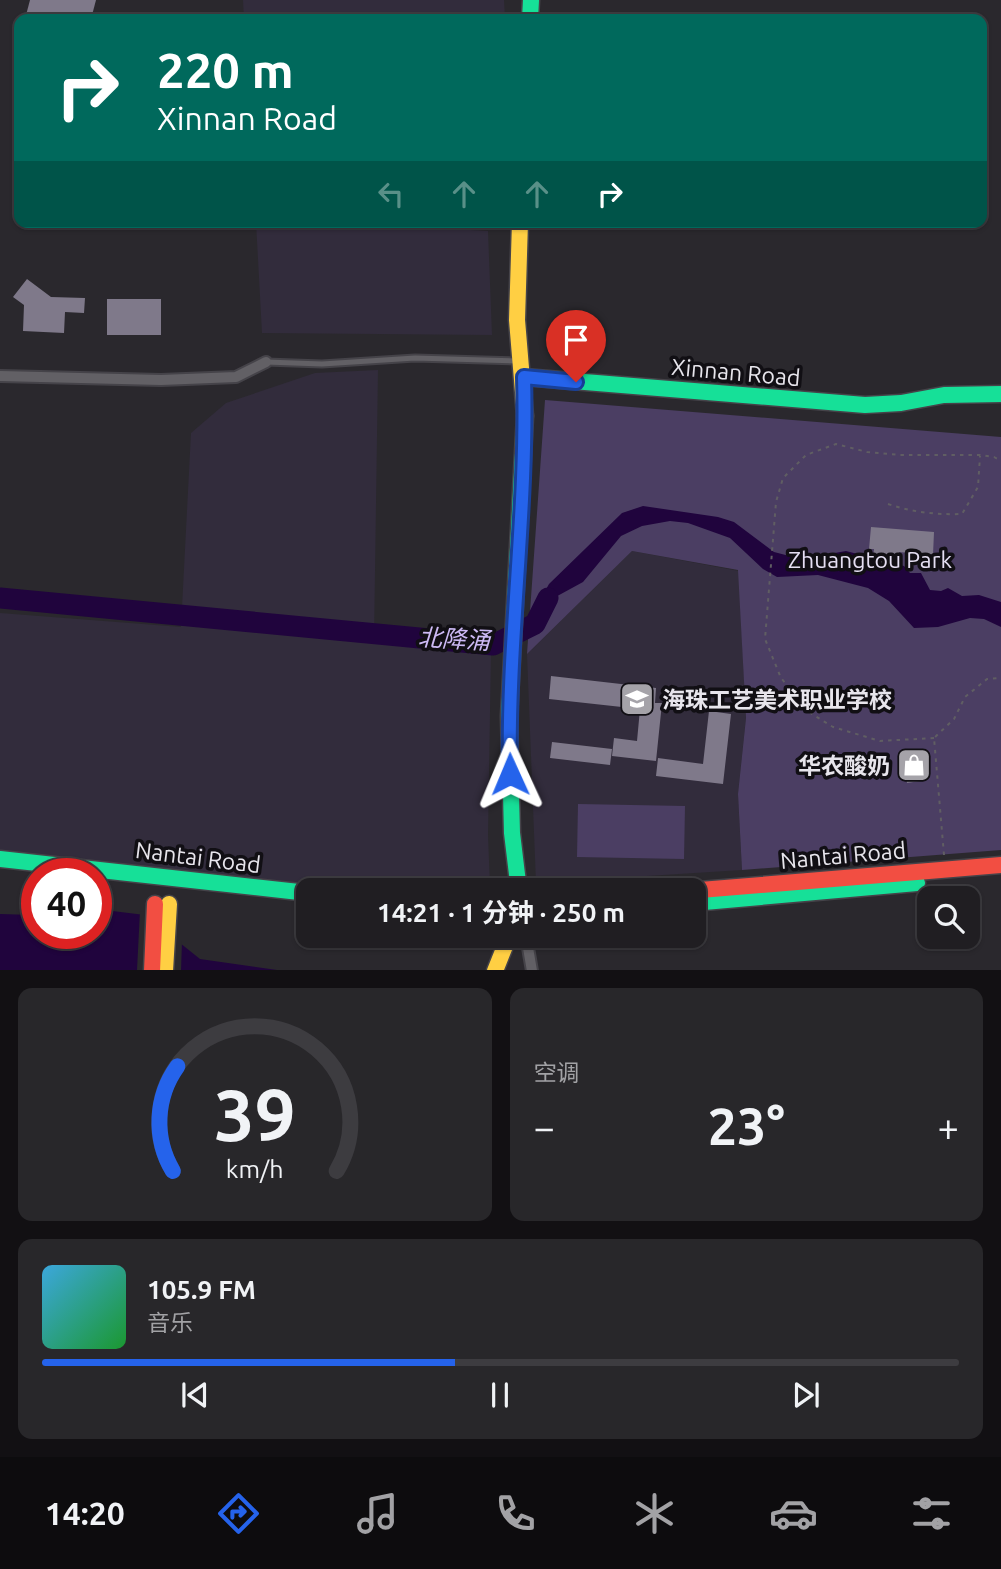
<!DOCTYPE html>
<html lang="zh">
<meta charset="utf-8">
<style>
body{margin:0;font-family:Ubuntu,"Noto Sans SC",sans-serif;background:#28272a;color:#f1f3f6;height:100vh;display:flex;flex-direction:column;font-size:26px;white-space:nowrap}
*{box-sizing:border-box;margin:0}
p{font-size:23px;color:#a2a2a5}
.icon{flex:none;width:38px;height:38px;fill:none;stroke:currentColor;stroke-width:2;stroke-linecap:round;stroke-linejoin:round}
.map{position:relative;height:970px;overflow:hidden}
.details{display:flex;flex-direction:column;gap:18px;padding:18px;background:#121013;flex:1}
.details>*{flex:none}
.top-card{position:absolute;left:14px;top:14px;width:973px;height:214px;border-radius:14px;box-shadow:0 2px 5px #0004,0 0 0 2px #3d3c40;background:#00695c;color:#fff;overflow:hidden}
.tools{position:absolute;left:917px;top:886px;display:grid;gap:14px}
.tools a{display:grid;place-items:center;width:63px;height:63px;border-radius:14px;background:#201e22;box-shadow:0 2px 5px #0004,0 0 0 2px #3d3c40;font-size:35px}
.speed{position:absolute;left:21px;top:858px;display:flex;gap:14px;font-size:35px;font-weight:700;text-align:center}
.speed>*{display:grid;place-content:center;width:91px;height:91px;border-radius:50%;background:#201e22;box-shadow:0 2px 5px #0004,0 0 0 2px #3d3c40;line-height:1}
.speed .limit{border:10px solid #d22;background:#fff;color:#111}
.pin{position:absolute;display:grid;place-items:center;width:60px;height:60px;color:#fff;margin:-72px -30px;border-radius:50% 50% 50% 0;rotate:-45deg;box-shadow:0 0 7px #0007}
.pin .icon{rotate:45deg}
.me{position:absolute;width:77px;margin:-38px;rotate:359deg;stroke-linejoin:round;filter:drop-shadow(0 0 5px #0008)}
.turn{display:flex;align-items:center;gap:24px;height:147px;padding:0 28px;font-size:32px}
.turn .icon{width:91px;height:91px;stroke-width:2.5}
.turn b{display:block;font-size:49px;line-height:60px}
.lanes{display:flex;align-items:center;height:66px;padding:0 28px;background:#0003;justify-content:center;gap:35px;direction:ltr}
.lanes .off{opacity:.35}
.big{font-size:52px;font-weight:700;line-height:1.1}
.details .tile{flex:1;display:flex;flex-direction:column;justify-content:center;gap:10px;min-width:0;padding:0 24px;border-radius:14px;background:#28272a}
.details .dial{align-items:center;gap:0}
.dial svg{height:182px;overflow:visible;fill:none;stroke:#3d3c40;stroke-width:7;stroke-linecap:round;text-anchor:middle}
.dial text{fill:#f1f3f6;stroke:none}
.song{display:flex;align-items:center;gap:21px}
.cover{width:84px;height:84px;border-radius:10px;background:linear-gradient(135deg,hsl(200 70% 55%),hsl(130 70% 35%))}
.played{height:7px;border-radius:4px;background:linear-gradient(90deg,#2563eb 45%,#3d3c40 45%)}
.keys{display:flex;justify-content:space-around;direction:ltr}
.heat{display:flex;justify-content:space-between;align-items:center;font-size:38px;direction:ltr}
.details .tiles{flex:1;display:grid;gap:18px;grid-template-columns:1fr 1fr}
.tile:last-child{grid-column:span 2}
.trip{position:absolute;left:296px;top:878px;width:410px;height:70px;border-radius:14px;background:#201e22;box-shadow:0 2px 5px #0004,0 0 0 2px #3d3c40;font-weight:700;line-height:70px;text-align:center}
.menu{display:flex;height:112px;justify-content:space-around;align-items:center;background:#0d0c0e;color:#a2a2a5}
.menu .icon{width:49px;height:49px}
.menu .on{color:#2563eb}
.menu b{font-size:32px;color:#f1f3f6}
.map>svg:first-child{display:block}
</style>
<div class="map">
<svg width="1001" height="971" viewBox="0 0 1001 971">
<rect width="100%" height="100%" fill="#2a282d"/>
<g fill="#322c3c">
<polygon points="243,0 504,0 505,19 244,19"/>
<polygon points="256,222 339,222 488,231 492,335 262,333"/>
<polygon points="378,370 374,639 491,651 488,835 490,886 487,891 352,891 165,869 0,853 0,613 181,627 191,433 226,403 315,373"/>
<polygon points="632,551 739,571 746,718 738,794 742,870 536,883 527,654"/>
</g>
<g fill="#4b3e63">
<polygon points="545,400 1001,437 1001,850 742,870 738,794 746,718 738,570 632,551 527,654"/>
<polygon points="578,804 685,806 684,859 577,857"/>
</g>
<g fill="#20043d">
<polygon points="643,506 718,517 734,522 774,552 801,559 846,551 904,566 910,573 921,573 930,590 941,591 948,588 962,596 979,595 1001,602 1001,627 984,619 970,618 938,627 914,628 889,601 868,588 818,575 777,577 763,569 730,538 688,523 670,521 642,526 621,536 583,582 550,600 535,624 539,602 549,584 622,513"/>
<polygon points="96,909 145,915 200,959 277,970 0,970 0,914 33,915 37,913 37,933 96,933"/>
</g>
<polygon fill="#2a282d" points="140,911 147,912 182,941 181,971 137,970"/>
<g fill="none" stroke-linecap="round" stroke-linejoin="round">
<polyline stroke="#20043d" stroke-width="21" points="0,598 493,645 535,624 548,598"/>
</g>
<g fill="#7f798a">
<polygon points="30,0 96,0 91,19 25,19"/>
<polygon points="27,279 51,297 85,298 84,313 65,312 64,333 23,331 24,305 13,297"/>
<rect x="107" y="299" width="54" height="36"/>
<polygon points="871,527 934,532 933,555 899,552 899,564 873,562 874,549 869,549"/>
<polygon points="551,676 656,688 655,703 662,703 656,761 612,756 614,738 637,741 640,709 549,699"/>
<polygon points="709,711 731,714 723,784 656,776 658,758 703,764"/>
<polygon points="552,742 612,749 610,765 550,758"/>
<polygon points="918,759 920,781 907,783 905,760"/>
</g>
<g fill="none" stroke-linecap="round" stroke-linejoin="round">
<g stroke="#454349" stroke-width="9">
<polyline id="lane" points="266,362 322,364 415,358 517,361"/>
</g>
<g stroke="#454349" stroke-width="14">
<g id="street">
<polyline points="0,376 161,380 236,377 266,362"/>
<polyline points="526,936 532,971"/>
</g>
</g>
<g stroke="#454349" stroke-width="19">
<g id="fast">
<polyline points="530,19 531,0"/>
<polyline points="524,377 865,405 901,403 944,395 1001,394"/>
<polyline points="0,859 308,893"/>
<polyline points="519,891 512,833 509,716 525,416"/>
<polyline points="693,903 917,883"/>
</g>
</g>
<g stroke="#454349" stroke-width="19">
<g id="slow">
<polyline points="520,222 517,320 525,416"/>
<polyline points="165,971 169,904"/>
<polyline points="495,971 509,936"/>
</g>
</g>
<g stroke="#454349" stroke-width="19">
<g id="jam">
<polyline points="688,891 1001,865"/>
<polyline points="152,971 155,904"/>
</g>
</g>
<g stroke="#605e63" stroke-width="2" stroke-dasharray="3.5 5" stroke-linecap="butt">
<path d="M 888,504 C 912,512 936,515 962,514 L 978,487 L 980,456"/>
<polyline points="934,738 880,741 833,727 812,714 781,678 765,639 776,502 783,478 806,455 836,444 867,452 900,455 980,455 994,457 1001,461"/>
<polyline points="944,855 934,738 954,719 965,697 987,679 1001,678"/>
</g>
<use href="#lane" stroke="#626065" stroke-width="5"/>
<use href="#street" stroke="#626065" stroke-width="10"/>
<use href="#fast" stroke="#16e098" stroke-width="16"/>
<use href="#slow" stroke="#ffcf43" stroke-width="16"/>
<use href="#jam" stroke="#f24e42" stroke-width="16"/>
</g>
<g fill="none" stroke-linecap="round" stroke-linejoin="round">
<g stroke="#184099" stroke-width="18">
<path id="route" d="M 510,774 C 507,642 528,510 524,377 L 576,382"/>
</g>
<use href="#route" stroke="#2563eb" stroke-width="12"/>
</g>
<defs>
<g id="school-square" transform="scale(1.75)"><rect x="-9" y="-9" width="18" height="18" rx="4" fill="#a5a3a9" stroke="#110f14"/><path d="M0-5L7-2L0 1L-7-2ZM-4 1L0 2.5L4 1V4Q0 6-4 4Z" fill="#fff"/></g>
<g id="shop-square" transform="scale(1.75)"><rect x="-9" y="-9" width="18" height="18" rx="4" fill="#a5a3a9" stroke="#110f14"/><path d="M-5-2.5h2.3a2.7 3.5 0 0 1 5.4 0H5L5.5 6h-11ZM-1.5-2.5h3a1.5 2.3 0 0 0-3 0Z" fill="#fff"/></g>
</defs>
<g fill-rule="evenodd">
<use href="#school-square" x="637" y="699"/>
<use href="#shop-square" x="914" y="765"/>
</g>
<g text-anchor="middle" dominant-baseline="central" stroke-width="7" stroke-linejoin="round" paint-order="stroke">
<g font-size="23" fill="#e7e5ec" stroke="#110f14">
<text transform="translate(736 372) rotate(5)">Xinnan Road</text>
<text transform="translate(843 855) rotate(-5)">Nantai Road</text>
<text transform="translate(198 857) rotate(7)">Nantai Road</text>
</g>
<g font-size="23" fill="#e5dff3" stroke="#110f14">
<text x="870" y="559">Zhuangtou Park</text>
</g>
<g font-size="23" font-weight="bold" fill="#e7e5ec" stroke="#110f14" text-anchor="start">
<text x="662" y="699">海珠工艺美术职业学校</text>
<text x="890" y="765" text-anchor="end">华农酸奶</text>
</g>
<g font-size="24" font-style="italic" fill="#cdbaf5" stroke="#110f14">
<text transform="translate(454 639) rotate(3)">北降涌</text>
</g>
</g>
</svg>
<div class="tools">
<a><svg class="icon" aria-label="search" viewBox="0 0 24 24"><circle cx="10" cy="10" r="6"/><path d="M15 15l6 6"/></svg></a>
</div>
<div class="speed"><div class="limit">40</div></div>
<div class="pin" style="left:576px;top:382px;background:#d93025"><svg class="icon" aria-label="arrive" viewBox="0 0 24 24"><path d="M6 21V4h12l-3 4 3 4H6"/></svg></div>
<svg class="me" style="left:510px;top:774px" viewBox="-20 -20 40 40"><path d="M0-17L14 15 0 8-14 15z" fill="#2563eb" stroke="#fff" stroke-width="4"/></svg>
<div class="trip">14:21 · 1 分钟 · 250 m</div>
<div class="top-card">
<div class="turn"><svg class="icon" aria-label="right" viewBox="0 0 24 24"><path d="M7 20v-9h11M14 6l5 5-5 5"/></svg><div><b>220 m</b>Xinnan Road</div></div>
<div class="lanes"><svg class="icon off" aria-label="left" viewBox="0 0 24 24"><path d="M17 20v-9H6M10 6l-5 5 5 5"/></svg><svg class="icon off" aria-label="ahead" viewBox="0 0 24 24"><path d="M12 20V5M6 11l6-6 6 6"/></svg><svg class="icon off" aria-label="ahead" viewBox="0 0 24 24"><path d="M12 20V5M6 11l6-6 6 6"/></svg><svg class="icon" aria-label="right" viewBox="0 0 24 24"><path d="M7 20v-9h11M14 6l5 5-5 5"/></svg></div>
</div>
</div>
<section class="details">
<div class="tiles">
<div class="tile dial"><svg viewBox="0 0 100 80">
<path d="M14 69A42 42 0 1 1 86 69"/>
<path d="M14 69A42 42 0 0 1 16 23" stroke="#2563eb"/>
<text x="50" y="56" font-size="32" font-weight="700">39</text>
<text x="50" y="72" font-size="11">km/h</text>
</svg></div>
<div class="tile"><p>空调</p>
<div class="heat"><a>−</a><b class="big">23°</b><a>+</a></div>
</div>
<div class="tile">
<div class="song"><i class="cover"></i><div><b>105.9 FM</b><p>音乐</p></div></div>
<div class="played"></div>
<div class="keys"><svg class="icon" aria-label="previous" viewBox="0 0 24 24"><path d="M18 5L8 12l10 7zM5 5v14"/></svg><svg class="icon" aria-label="pause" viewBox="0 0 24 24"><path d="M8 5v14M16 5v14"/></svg><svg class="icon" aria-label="next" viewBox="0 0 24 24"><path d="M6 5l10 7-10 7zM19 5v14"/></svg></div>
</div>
</div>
</section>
<nav class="menu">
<b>14:20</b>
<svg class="icon on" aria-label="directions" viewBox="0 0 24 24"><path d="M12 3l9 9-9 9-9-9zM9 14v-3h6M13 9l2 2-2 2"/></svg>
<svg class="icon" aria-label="music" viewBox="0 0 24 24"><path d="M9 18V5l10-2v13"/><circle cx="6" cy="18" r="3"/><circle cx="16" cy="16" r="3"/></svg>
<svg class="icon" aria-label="phone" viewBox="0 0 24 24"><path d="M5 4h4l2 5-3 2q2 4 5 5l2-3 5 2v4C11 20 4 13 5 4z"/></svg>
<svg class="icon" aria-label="climate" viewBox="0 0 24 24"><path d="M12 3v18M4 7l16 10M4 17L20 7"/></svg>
<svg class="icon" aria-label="car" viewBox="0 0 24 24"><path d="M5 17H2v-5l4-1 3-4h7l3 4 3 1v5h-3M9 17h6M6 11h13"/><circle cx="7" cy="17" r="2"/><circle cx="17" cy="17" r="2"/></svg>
<svg class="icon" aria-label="filters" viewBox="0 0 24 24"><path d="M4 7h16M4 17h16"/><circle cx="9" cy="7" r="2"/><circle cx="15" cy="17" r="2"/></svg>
</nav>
